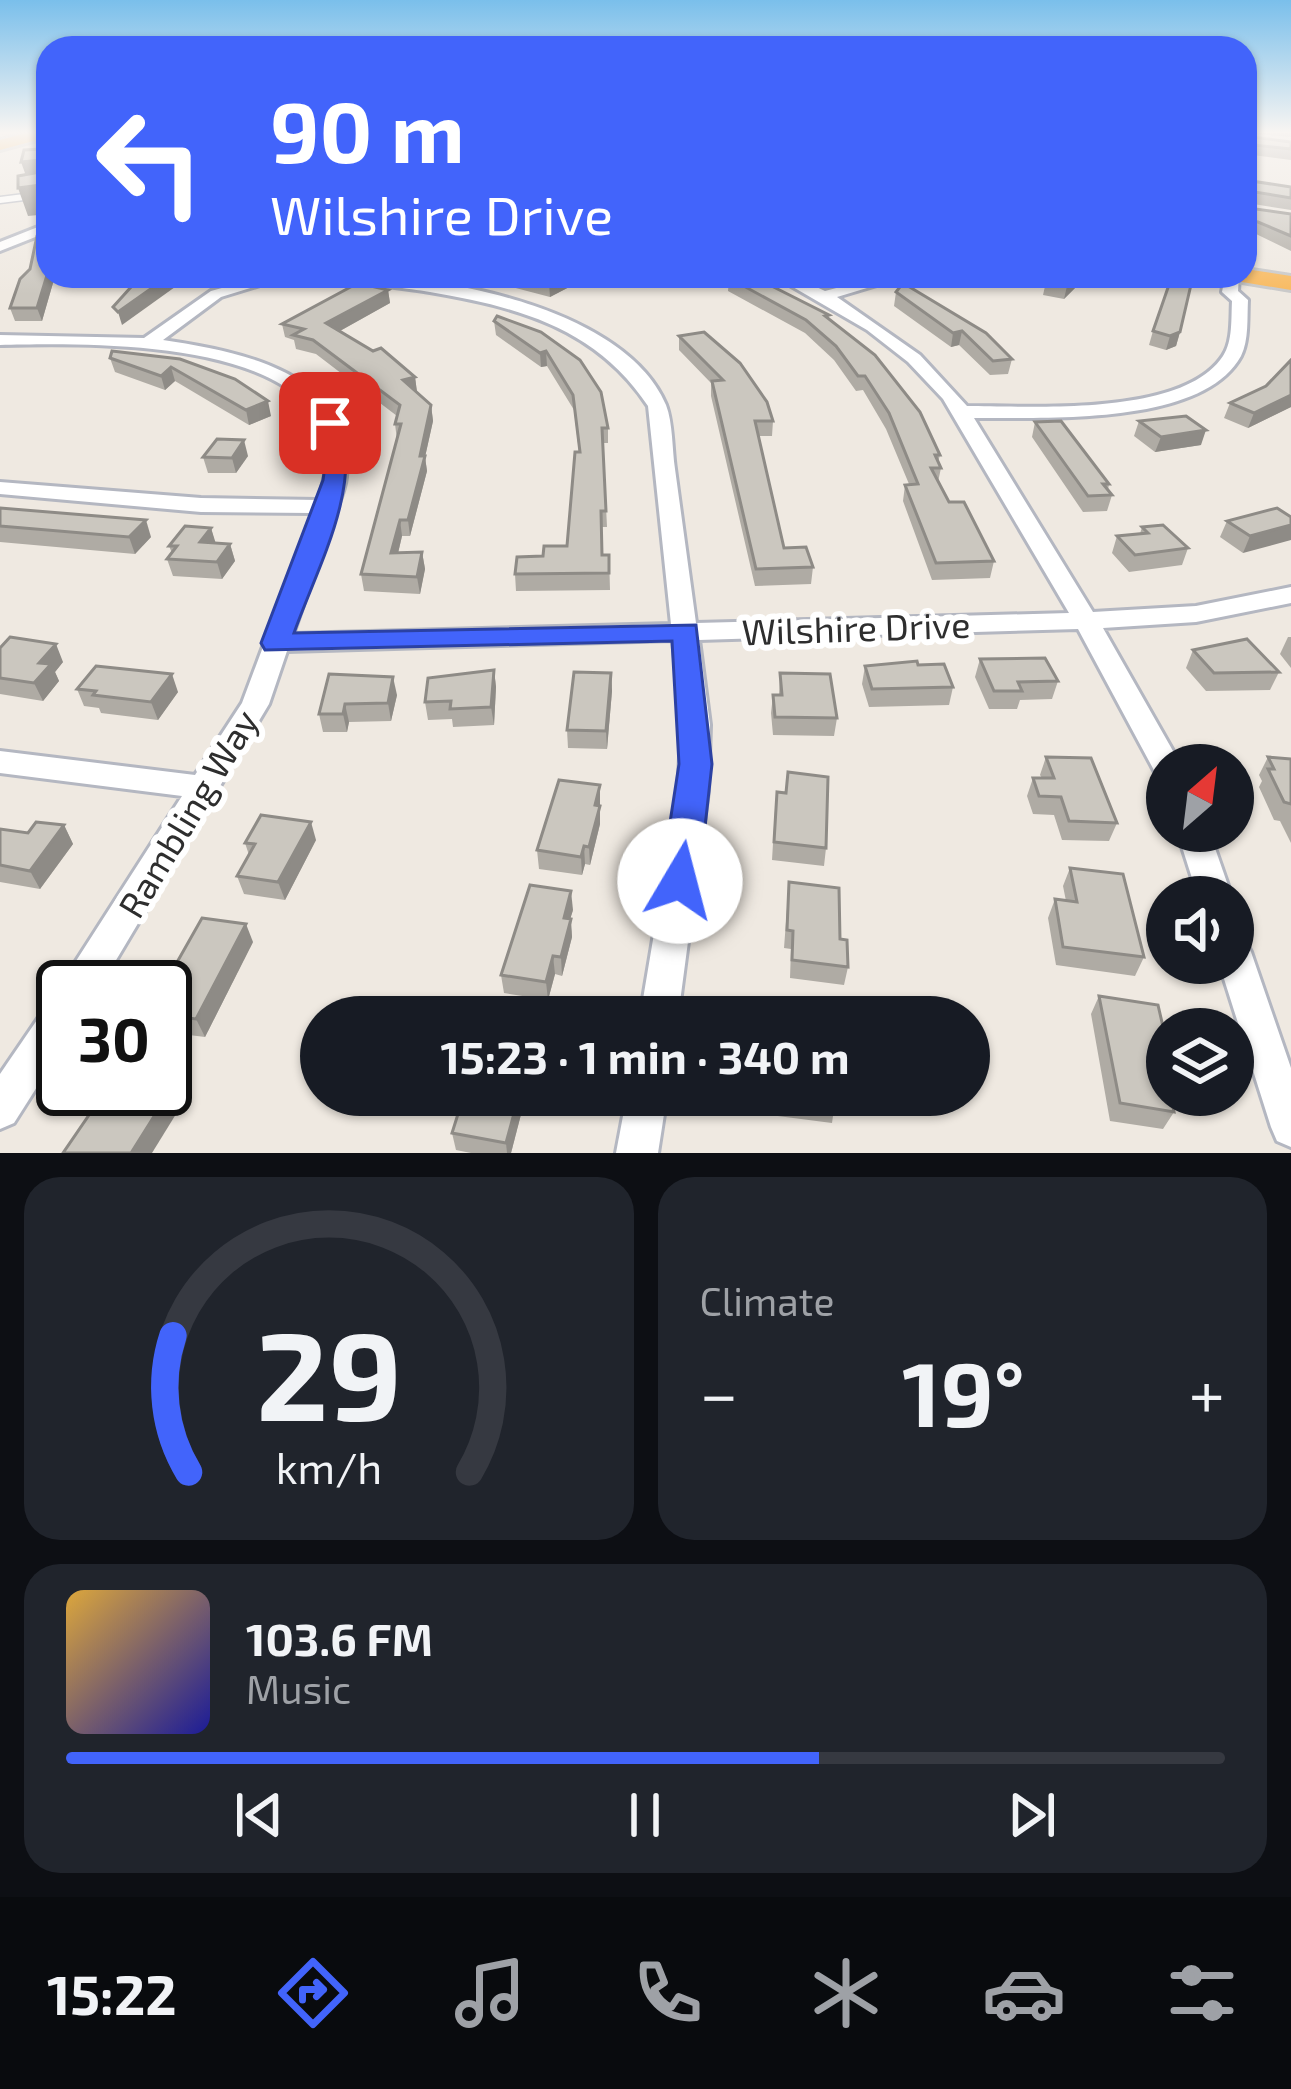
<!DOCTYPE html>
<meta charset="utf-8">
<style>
body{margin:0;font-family:"Exo 2",sans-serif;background:#20242c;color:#f1f3f6;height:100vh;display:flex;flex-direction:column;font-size:45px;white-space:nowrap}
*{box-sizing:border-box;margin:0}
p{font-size:39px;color:#9ea1a6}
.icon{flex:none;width:66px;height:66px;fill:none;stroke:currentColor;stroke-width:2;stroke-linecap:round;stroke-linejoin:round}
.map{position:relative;height:1153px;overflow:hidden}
.panel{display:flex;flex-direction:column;gap:24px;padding:24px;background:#0d0f14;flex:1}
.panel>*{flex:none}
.guide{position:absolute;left:36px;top:36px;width:1221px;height:252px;border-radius:36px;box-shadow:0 3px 9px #0004;background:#4264fb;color:#fff;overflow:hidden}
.needle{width:78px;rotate:28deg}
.fabs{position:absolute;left:1146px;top:744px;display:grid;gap:24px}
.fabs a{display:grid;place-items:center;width:108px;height:108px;border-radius:50%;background:#171b24;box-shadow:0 3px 9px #0004;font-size:60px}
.speed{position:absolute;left:36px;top:960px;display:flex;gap:24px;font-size:60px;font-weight:700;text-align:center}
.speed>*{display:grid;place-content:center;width:156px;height:156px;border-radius:50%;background:#171b24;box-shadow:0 3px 9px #0004;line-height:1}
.speed .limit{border:6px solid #111;border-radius:18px;background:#fff;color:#111}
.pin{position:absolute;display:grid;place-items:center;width:102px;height:102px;color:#fff;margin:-51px;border-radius:24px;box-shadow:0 6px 18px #0006}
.me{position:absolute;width:132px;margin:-66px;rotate:8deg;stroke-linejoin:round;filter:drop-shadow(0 0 9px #0008)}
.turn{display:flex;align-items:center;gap:42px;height:252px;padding:0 36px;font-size:54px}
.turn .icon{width:156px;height:156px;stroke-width:2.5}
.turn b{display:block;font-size:84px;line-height:102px}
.big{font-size:90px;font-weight:700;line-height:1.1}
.panel .tile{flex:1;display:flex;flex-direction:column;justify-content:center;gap:18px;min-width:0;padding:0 42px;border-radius:36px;background:#20242c}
.panel .dial{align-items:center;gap:0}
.dial svg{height:312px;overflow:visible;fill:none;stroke:#363941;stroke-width:7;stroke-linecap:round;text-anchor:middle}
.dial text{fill:#f1f3f6;stroke:none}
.song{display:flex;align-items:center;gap:36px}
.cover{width:144px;height:144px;border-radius:18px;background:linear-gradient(135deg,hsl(40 70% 55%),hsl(240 70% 35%))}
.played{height:12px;border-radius:6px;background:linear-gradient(90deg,#4264fb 65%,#363941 65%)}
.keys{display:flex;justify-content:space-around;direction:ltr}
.heat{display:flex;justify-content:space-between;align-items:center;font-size:66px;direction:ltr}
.panel .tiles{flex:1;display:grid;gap:24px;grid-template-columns:1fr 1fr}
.tile:last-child{grid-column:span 2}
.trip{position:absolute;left:300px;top:996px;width:690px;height:120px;border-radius:60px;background:#171b24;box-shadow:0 3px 9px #0004;font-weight:700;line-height:120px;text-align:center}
.menu{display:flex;height:192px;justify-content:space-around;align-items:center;background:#090b0e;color:#9ea1a6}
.menu .icon{width:84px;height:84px}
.menu .current{color:#4264fb}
.menu b{font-size:54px;color:#f1f3f6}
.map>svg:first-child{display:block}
</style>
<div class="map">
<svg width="1291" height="1153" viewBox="0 0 1291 1153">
<rect width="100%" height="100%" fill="#efe9e1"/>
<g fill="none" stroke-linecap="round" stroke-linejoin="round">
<g stroke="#b4b7c1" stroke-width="9">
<polyline id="service" points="0,200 48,194"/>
</g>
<g stroke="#b4b7c1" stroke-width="6">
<g id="minor">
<polygon points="48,223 48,232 0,251 0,242"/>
<path d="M 265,276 L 289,276 L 221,297 L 163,340 C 243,352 355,373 346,477 C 345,491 337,507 332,521 C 319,559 306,596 293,634 L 671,624 L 648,406 C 596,328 518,307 430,292 C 407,288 377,287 358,276 C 448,276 626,310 666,405 C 673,423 672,449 675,469 C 682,520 689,572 696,623 L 1069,613 L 943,399 L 908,362 L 867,330 L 774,276 L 793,276 L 825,291 L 882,276 L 907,276 L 837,297 L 920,355 L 967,406 C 1032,406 1183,417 1223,356 C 1233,341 1231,318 1232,301 L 1222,292 L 1225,276 L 1239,276 L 1238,291 L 1248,300 C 1247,318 1249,340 1241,356 C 1202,427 1043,417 974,418 L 1093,612 L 1196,606 L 1291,587 L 1291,603 L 1196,622 L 1103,628 L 1181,765 L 1167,765 L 1167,777 L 1156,774 L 1078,629 L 699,640 L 710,725 L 708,791 L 678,1017 L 640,1017 L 678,791 L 682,725 L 673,640 L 287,651 L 269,704 L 100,987 L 63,990 L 67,975 L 182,796 L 0,773 L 0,751 L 195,775 L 242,703 L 313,513 L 201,512 L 0,494 L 0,482 L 201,498 L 318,500 C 380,335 94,343 0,345 L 0,335 L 144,338 L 211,291 Z"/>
<polygon points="962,276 983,276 983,277 976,281"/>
<polygon points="1177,831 1209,831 1232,897 1198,897"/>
<polygon points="1233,936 1245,941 1251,952 1291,1068 1291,1147 1277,1141 1271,1127 1219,963 1233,963"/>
<polygon points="63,996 63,1046 14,1123 0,1129 0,1074 50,1001"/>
<polygon points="627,1095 667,1095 658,1153 616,1153"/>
</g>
</g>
<g stroke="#c9c9c9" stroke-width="6">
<g id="trunk">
<polygon points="26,133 48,133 48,137 0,150 0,140"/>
<polygon points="1245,269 1291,276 1291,290 1236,281 1233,276 1245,276"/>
</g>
</g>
<use href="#service" stroke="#fff" stroke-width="6"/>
<use href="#minor" fill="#fff" fill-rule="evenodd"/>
<use href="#trunk" fill="#f8ba60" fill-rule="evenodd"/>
</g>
<g fill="#afaba4">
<polygon points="1246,133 1291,133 1291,137"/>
<polygon points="1245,136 1291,142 1291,160 1245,154"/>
<polygon points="1245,180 1291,187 1291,210 1247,203 1248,208 1291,214 1291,251 1254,233 1245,232"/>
<polygon points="30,269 48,276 55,276 42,321 15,321 10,308"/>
<polygon points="496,276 572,276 573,285 550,297 497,283"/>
<polygon points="1052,276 1080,276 1078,285 1064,299 1043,295 1046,282"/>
<polygon points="729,278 828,319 940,455 938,462 941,468 938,482 949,502 994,561 990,578 932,580 903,501 905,485 909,484 886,429 863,390 856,391 834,360 805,333 728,291"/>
<polygon points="388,290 390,303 340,331 415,377 417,392 431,405 433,421 425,457 427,471 410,536 402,536 398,553 422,552 425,569 420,594 364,591 361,574 397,440 395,424 397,416 316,354 296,349 294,340 285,337 282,324"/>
<polygon points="896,292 1012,359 1008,374 990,375 959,345 951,347 894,306"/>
<polygon points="494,321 541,332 608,428 608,443 603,443 607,527 602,527 602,555 609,555 610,590 516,591 515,574 543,556 567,546 579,452 574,410 547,366 541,367 496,335"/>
<polygon points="1153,331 1180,332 1176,346 1166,350 1149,345"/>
<polygon points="679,336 773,421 772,436 759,436 784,548 813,567 811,584 755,586 711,396 711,383 679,350"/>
<polygon points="110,358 180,359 271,416 249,425 175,381 165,390 115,372"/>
<polygon points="1290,362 1291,407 1248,428 1224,418 1230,403 1266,386"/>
<polygon points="1139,421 1201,445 1155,452 1134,436"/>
<polygon points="1035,422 1109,484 1108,490 1112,495 1107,511 1083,512 1032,437"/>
<polygon points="248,456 236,473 208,473 203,457"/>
<polygon points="0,508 151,537 135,554 0,542"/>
<polygon points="1291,517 1243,553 1220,537 1227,521"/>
<polygon points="1142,527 1188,548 1182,565 1129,572 1112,553 1117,536 1140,534"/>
<polygon points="211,528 215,543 230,544 235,561 222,579 173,576 167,559 172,553 169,546"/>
<polygon points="1288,637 1291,637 1291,668 1280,654"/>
<polygon points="0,648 63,662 55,672 59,681 43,701 0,694"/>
<polygon points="1193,650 1279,672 1270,690 1206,691 1186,668"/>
<polygon points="980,659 1058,681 1052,699 1020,700 1017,709 989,709 975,677"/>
<polygon points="918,665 953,687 949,705 869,707 862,684 865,666"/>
<polygon points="494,670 496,687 494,725 453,727 452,719 428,720 425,702"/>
<polygon points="611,673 612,691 607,749 568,748 567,730"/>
<polygon points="780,673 837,718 834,736 773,735 771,713 773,695 779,695"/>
<polygon points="329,674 397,695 391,721 349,722 347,732 323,732 319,714"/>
<polygon points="77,689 178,692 158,720 101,713 99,708 84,706"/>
<polygon points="1046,757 1117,823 1109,841 1062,840 1054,815 1033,814 1027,796 1033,778 1042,778 1040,775"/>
<polygon points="1268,757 1291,759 1291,843 1280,821 1274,820 1259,787 1262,781 1259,775"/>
<polygon points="788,772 826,848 824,866 772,860 775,810 785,793"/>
<polygon points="600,785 600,824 590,865 585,864 582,875 539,869 537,850"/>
<polygon points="64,825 73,844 40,889 0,882 0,829 28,833"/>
<polygon points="316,840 285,900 244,894 237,876 249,855 245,843"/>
<polygon points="1070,868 1144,957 1135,976 1056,965 1048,918 1055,899 1066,901 1063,886"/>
<polygon points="789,882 840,939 848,967 844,985 790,978 791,949 784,948"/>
<polygon points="573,910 570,919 572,937 562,976 555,974 548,1000 504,993 501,975"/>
<polygon points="253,942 205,1037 165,1032 165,987"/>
<polygon points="1099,996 1167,1044 1167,1095 1174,1112 1163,1129 1110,1121 1091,1014"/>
<polygon points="464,1095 526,1095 511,1153 471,1153 456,1150 452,1133"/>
<polygon points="760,1095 836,1095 832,1123 770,1115 770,1110 759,1108"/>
</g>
<g fill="#8e8b86">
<polygon points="41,160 48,182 48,214 28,216 18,188 30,187 21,162"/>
<polygon points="48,272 48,276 55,276 42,321 37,308"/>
<polygon points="169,276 180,276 182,282 122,325 118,312"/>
<polygon points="565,276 572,276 573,285 550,297 549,284"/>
<polygon points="1077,276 1080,276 1078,285 1064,299 1067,286"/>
<polygon points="388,290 390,303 329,337 326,323"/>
<polygon points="962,331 959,345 951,347 953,333"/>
<polygon points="1180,332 1176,346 1166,350 1170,336"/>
<polygon points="546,351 547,366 541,367 540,353"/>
<polygon points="171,367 175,381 165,390 161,376"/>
<polygon points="415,377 417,392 403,380"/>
<polygon points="1291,395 1291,407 1248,428 1254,413"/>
<polygon points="268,401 271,416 249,425 246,410"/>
<polygon points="431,405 433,421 425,457 427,471 410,536 408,520"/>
<polygon points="1206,430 1201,445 1155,452 1161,437"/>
<polygon points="244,440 248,456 236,473 232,458"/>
<polygon points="146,520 151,537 135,554 129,537"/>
<polygon points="400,520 402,536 394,570 391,553"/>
<polygon points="1291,525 1291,540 1243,553 1250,536"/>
<polygon points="211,528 216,544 200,542"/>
<polygon points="230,544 235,561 222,579 217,562"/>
<polygon points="422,552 425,569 420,594 417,577"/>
<polygon points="56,644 63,662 55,672 59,681 43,701 34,683 39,663"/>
<polygon points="494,670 496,687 494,725 491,707"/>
<polygon points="611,673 612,691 607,749 606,731"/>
<polygon points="172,674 178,692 158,720 151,702"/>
<polygon points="393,677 397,695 391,721 388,703"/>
<polygon points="345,704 349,722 347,732 343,714"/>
<polygon points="600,785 600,824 590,865 589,847 595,805"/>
<polygon points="311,822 316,840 285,900 278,882"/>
<polygon points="64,825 73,844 40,889 30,871"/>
<polygon points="584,846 585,864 582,875 581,857"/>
<polygon points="571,891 573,910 565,936 564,918"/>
<polygon points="571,919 572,937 562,976 561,957"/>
<polygon points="246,924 253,942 205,1037 196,1019"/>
<polygon points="553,956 555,974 548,1000 546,982"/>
<polygon points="180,1075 189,1093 152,1153 131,1153"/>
<polygon points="519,1095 526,1095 511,1153 507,1153 506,1143"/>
</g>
<g fill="#cbc7bf" stroke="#8e8b86" stroke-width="3">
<polygon points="1245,136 1291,142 1291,149 1245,144"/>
<polygon points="44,140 48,140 48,184 18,188 18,176 45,171 41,160 21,162 24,150 42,149"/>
<polygon points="1245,180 1291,187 1291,198 1249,191 1245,195"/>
<polygon points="1245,198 1248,208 1291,214 1291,236 1258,222 1245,220"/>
<polygon points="48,233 48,272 37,308 10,308 20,279 30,269 37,236"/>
<polygon points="141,276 169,276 118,312 113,307"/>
<polygon points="519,276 565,276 549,284"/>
<polygon points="730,276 752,276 829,315 825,316 875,355 920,412 940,455 935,455 941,468 931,468 949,502 964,502 994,561 936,563 905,485 918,484 889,413 865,376 858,376 836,346 806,320 729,278"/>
<polygon points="1052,276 1077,276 1067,286 1046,282"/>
<polygon points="1172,276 1193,276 1180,332 1170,336 1153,331"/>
<polygon points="358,283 388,290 326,323 373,351 381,348 415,377 403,380 431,405 420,456 425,456 408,520 400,520 391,553 422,552 417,577 361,574 401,424 395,424 400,405 313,340 293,335 304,329 282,324"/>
<polygon points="903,283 986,333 1012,359 993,361 962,331 953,333 896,292"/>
<polygon points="497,316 541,332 580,360 601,392 608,428 602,428 606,511 601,511 602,555 609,555 609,573 515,574 517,557 543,556 544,546 567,546 575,452 580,452 573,395 546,351 540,353 494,321"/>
<polygon points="704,332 740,363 767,402 773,421 755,421 784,548 806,547 813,567 756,569 712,381 723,380 679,336"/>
<polygon points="112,351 180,359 235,379 268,401 246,410 171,367 161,376 110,358"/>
<polygon points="1291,360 1291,395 1254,413 1230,403 1266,386"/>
<polygon points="1186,416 1206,430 1161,437 1139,421"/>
<polygon points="1061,421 1109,484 1103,484 1112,495 1088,496 1035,422"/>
<polygon points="217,439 244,440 232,458 203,457"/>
<polygon points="0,508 146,520 129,537 0,526"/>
<polygon points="1277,508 1291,517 1291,525 1250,536 1227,521"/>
<polygon points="1163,525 1188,548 1135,555 1117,536 1148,533 1142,527"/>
<polygon points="185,526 211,528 200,542 230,544 217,562 167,559 177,546 169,546"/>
<polygon points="10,637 56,644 39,663 51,664 34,683 0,678 0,648"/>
<polygon points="1247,639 1279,672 1214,673 1193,650"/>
<polygon points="1045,658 1058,681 1018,682 1022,691 994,691 980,659"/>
<polygon points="917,661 918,665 944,664 953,687 872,689 865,666"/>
<polygon points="96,666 172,674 151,702 93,695 96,691 77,689"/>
<polygon points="494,670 491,707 450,709 451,701 425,702 428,678"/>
<polygon points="574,672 611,673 606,731 567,730"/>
<polygon points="780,673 830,674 837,718 775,717 773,695 782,695"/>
<polygon points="329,674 393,677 388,703 345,704 343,714 319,714"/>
<polygon points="1046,757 1091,758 1117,823 1069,821 1061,797 1039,796 1033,778 1054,778"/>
<polygon points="1268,757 1291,759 1291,804 1284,802 1268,769 1274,769"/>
<polygon points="788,772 828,777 826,848 774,842 777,792 786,793"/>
<polygon points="559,780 600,785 595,805 600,806 589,847 584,846 581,857 537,850"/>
<polygon points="261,815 311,822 278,882 237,876 255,844 245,843"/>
<polygon points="36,822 64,825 30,871 0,865 0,829 28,833"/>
<polygon points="1070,868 1123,874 1144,957 1063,947 1055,899 1077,902"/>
<polygon points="789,882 839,888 840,939 847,940 848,967 792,960 793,931 787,930"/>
<polygon points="530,885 571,891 564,918 571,919 561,957 553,956 546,982 501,975"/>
<polygon points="202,918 246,924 196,1019 165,1015 165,987 163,987"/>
<polygon points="1099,996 1158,1005 1167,1044 1167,1074 1165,1074 1167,1095 1170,1095 1174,1112 1120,1103"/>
<polygon points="776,1012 815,1017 776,1017"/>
<polygon points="165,1071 180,1075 131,1153 63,1153 100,1099 110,1102 118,1089 165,1089"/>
<polygon points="464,1095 519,1095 506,1143 452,1133"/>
<polygon points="773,1095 836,1095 836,1106 773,1097"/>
</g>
<linearGradient id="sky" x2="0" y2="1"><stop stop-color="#7abfeb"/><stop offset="0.45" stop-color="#f8f5f2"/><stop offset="1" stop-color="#f8f5f2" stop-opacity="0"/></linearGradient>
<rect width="1291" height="294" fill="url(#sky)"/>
<path fill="#4264fb" stroke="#2b41a3" stroke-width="3" d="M 330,416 L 341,423 C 361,491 317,568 294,633 L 696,625 L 712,764 L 699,881 L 693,893 L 680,897 L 666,893 L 661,881 L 679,764 L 672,641 L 265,650 L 261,643 L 323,480 L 327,452 L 319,423 Z"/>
<g text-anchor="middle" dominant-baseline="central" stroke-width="12" stroke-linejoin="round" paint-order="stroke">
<g font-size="36" fill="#2e2e2e" stroke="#fff">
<text transform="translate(856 627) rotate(-2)">Wilshire Drive</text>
<text transform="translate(187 813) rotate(-59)">Rambling Way</text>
</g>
</g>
</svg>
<div class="fabs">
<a><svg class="needle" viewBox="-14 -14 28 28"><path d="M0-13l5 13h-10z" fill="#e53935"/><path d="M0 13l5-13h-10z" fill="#9ea1a6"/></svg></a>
<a><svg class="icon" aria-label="sound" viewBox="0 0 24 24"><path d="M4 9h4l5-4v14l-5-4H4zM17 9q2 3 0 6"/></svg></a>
<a><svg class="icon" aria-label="layers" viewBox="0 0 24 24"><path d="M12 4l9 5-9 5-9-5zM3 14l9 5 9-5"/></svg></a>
</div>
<div class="speed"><div class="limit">30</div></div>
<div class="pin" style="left:330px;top:423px;background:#d93025"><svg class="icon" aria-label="arrive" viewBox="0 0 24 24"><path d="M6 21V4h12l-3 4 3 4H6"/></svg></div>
<svg class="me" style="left:680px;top:881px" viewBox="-20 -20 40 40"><circle r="19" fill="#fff"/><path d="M0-13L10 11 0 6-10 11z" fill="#4264fb"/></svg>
<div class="trip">15:23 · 1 min · 340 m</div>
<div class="guide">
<div class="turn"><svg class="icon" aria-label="left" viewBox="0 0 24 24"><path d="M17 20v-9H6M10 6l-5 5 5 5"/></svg><div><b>90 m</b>Wilshire Drive</div></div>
</div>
</div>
<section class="panel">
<div class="tiles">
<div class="tile dial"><svg viewBox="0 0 100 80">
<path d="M14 69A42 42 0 1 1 86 69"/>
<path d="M14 69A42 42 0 0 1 10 34" stroke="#4264fb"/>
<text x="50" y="56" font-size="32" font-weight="700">29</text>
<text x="50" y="72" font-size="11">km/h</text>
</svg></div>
<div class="tile"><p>Climate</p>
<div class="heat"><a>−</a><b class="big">19°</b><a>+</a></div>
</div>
<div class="tile">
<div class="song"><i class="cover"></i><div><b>103.6 FM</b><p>Music</p></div></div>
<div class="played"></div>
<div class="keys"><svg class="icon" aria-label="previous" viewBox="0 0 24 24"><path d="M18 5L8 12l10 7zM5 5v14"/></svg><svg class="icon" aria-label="pause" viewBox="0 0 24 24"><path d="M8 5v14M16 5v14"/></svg><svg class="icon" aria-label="next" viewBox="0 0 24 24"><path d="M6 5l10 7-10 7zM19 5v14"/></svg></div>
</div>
</div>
</section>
<nav class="menu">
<b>15:22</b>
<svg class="icon current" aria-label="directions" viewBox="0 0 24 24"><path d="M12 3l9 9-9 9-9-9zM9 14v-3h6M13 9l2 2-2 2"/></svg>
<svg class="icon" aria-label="music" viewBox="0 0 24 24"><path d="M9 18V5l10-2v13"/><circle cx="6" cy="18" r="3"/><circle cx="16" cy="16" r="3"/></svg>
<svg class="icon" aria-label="phone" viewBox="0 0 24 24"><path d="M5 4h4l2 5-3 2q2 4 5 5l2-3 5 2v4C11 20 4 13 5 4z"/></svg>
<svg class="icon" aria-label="climate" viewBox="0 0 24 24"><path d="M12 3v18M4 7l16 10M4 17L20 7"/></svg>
<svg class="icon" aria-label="car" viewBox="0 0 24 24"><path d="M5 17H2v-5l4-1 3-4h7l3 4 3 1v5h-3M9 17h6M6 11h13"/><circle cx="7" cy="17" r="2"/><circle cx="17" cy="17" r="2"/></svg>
<svg class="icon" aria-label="filters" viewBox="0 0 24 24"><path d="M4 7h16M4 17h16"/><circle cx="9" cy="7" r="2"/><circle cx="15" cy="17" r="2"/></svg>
</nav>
